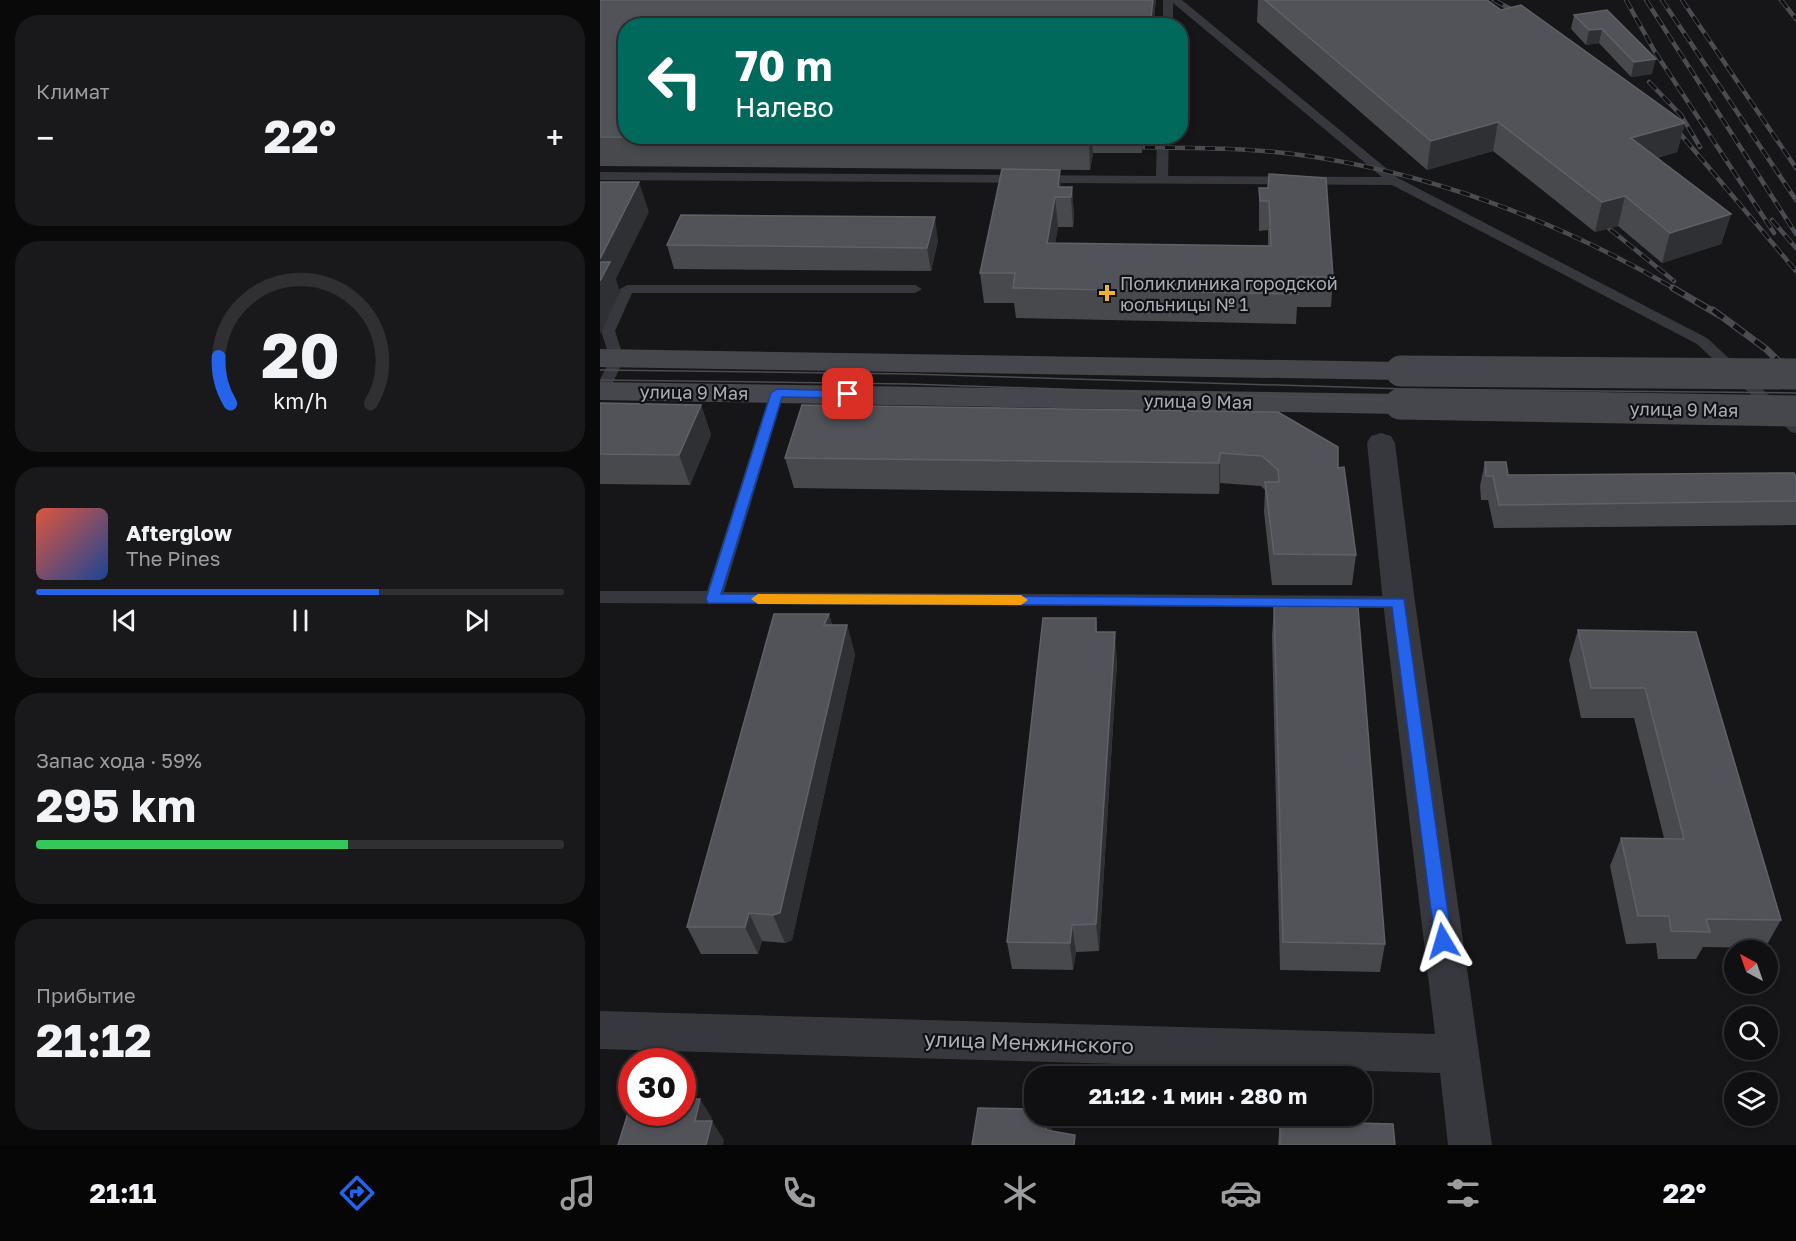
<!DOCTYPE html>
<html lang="ru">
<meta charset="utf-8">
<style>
body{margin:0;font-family:"Golos Text",sans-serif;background:#19191b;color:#f1f3f6;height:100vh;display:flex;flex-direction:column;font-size:22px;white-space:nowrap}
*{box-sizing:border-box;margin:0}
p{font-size:20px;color:#9c9d9f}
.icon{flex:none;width:33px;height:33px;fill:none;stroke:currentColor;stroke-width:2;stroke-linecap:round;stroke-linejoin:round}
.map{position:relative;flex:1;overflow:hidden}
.sheet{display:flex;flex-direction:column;gap:15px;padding:15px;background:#09090a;width:600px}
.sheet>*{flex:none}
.banner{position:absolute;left:18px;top:18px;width:570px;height:126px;border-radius:24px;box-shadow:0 3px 9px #0003,0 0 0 2px #303032;background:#00695c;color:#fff;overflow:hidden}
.needle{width:39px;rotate:320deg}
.buttons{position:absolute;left:1124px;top:940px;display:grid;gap:12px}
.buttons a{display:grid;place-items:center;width:54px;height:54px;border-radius:50%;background:#101012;box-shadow:0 3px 9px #0003,0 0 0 2px #303032;font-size:30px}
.speed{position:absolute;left:18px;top:1048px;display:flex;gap:12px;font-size:30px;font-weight:700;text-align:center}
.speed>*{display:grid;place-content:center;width:78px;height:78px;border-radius:50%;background:#101012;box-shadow:0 3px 9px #0003,0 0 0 2px #303032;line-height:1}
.speed .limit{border:9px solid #d22;background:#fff;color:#111}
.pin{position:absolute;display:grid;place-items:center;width:51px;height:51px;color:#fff;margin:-26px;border-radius:12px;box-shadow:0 3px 9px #0006}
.me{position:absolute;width:66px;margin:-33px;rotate:353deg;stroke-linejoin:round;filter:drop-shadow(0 0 4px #0008)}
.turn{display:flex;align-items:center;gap:21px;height:126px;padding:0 18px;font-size:27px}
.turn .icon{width:78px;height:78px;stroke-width:2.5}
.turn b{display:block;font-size:42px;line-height:51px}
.big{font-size:45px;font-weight:700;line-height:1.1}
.sheet .tile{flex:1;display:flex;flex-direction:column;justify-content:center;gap:9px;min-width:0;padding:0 21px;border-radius:24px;background:#19191b}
.sheet .dial{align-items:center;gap:0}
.dial svg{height:156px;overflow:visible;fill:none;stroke:#303032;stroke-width:7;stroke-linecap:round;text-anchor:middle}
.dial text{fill:#f1f3f6;stroke:none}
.song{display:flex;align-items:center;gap:18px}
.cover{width:72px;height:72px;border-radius:9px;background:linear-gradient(135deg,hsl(10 70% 55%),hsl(220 70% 35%))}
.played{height:6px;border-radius:3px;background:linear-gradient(90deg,#2563eb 65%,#303032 65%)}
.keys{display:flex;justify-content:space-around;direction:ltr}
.heat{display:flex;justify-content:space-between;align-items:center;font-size:33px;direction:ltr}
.charge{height:9px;border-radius:4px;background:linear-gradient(90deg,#34c759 59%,#303032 0)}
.trip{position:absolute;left:424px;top:1066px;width:348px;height:60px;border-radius:24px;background:#101012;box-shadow:0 3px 9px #0003,0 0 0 2px #303032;font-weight:700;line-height:60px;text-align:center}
.menu{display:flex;height:96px;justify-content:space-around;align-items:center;background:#060607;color:#9c9d9f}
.menu .icon{width:42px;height:42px}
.menu .on{color:#2563eb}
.menu b{font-size:27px;color:#f1f3f6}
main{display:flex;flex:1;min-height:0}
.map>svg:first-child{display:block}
</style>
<main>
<section class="sheet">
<div class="tile"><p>Климат</p>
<div class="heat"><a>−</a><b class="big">22°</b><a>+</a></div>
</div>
<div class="tile dial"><svg viewBox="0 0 100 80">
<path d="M14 69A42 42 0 1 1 86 69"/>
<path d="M14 69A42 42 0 0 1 8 45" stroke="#2563eb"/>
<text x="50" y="56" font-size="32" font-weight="700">20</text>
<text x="50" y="72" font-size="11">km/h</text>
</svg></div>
<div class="tile">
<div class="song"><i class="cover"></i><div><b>Afterglow</b><p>The Pines</p></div></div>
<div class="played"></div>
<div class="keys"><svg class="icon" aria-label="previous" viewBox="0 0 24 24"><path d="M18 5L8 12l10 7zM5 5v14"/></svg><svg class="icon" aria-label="pause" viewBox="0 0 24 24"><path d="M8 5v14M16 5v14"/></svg><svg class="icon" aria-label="next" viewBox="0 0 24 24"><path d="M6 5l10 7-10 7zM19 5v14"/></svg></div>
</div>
<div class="tile"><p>Запас хода · 59%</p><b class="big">295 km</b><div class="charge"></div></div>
<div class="tile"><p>Прибытие</p><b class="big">21:12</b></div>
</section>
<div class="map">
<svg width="1196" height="1145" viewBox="0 0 1196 1145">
<rect width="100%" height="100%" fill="#161618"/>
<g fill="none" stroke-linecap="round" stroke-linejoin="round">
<g fill="#37383d" fill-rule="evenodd">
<polygon points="563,0 582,0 798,178 1107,338 1196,420 1196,433 1191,432 1097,344 792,185 0,180 0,172 556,176 557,136 569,136 568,176 782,177 573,3 573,26 563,26"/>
<polygon points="27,285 315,285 322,289 315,293 32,293 15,331 24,359 9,391 2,396 0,395 0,380 10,359 1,331 20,289"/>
<polygon points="177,388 184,393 124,592 799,596 805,598 807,602 805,606 799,608 0,603 0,591 107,591 170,393"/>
</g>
<polygon fill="#37383d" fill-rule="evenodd" points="781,433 791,436 795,443 815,602 892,1145 848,1145 840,1073 0,1049 0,1011 835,1034 783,602 767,443 771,436"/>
<g fill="#45474d" fill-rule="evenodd">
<polygon points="0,349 801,362 811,365 815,371 811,377 801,380 0,367"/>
<polygon points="0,382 800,394 810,397 815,404 810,411 800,414 0,400"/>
</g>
<g stroke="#4a4c52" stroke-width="1.5">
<polyline points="0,370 309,374 807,389 1196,393"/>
<polyline points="0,380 309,384 812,401 1196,405"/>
</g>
<g stroke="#4a4c52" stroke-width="4.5">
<g id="rail-far1">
<polyline points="894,0 924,16"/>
<polyline points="1026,0 1055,52 1174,233"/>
<polyline points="1046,0 1196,234"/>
<polyline points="1062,0 1196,200"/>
<polyline points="1082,0 1196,168"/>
<polyline points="1181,0 1196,19"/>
<polyline points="1049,82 1081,115 1100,147"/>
<polyline points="1072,124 1196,271"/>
<path d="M 525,147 C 581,148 637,147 693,154 C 827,171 958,221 1075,289"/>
<polyline points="995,217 1074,281"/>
<polyline points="1172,220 1196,248"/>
</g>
</g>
<g stroke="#4a4c52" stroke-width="7">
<g id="rail">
<polyline points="1073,288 1119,315"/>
<polyline points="1113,310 1166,349 1196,378"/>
</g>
</g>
<use href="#rail-far1" stroke="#111113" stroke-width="3" stroke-dasharray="10" stroke-linecap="butt"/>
<use href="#rail" stroke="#111113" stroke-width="4.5" stroke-dasharray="13" stroke-linecap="butt"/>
<g stroke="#45474d" stroke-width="31">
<polyline points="801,371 1196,374"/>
<polyline points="800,404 1196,411"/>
</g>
</g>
<g fill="#47494d">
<polygon points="0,0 556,0 553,26 26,26 26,136 543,136 542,153 493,153 490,170 0,166"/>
<polygon points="658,0 887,0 901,10 1085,123 1077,152 1057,158 1131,214 1121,244 1062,263 1018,226 995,232 893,151 827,170 657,22"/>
<polygon points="1007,10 1052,74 1031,77 999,43 986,45 971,29 974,15"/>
<polygon points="462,187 472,187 474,217 473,227 458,227 455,244 668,246 668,230 659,231 659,188 733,277 731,307 697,307 696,324 416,318 414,303 384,303 380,273"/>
<polygon points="338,241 331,271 74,269 67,245"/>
<polygon points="0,403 101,405 111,435 90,485 0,484"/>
<polygon points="678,412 738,468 756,555 752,585 672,585 664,512 665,490 661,486 620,483 619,494 194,488 185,458"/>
<polygon points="885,462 908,475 1196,477 1196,525 894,528 888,500 881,500 880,486"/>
<polygon points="674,606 785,944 780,972 680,970 672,636"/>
<polygon points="229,614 232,625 247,625 255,655 192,940 185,943 162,941 158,954 101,954 87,927"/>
<polygon points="496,618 497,632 517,662 499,951 476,952 473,970 412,969 407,942"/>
<polygon points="978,630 1096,632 1181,920 1165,948 1103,947 1096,959 1058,959 1056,943 1026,944 1010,866 1021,838 1064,838 1034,718 981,718 969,660"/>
<polygon points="680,1121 795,1145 678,1145"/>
</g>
<g fill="#2f3033">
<polygon points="553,0 556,0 553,26 550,26"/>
<polygon points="1002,29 999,43 986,45 989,30"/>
<polygon points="1056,59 1052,74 1031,77 1034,62"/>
<polygon points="898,122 893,151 827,170 831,141"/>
<polygon points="1085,123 1077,152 1024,167 1031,138"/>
<polygon points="489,136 492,136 493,153 490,170 489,140"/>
<polygon points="541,136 543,136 542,153"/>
<polygon points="460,170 462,197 458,187"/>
<polygon points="39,182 49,212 16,279 20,292 0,334 0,259"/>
<polygon points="472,187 474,217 473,227 471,197"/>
<polygon points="1025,196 1018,226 995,232 1002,202"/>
<polygon points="455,197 458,227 450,273 447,243"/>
<polygon points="1131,214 1121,244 1062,263 1070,233"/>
<polygon points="335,217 338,241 331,271 327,248"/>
<polygon points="101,405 111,435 90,485 79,455"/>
<polygon points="620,453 620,483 619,494 619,463"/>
<polygon points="229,614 237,644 224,625"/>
<polygon points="247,625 255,655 192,940 185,943 173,915"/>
<polygon points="515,632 517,662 499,951 496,924"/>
<polygon points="149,913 162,941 158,954 145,927"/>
<polygon points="472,925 476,952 473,970 470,943"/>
<polygon points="100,1099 112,1118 107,1140 95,1121"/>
<polygon points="448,1116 450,1116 452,1128 450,1145 446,1130"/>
<polygon points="112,1121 124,1140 123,1145 106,1145"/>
</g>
<g fill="#525359" stroke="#5f6168" stroke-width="1.5">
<polygon points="0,0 553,0 550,26 26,26 26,136 489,136 489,140 0,137"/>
<polygon points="665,0 887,0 901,10 921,5 1085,123 1031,138 1131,214 1070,233 1025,196 1002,202 898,122 831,141"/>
<polygon points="1007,10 1056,59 1034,62 1002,29 989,30 974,15"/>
<polygon points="402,169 460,170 458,187 472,187 471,197 455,197 447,243 671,246 669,201 660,201 659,188 668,188 669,174 726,178 733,277 698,277 698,294 413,288 415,273 380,273"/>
<polygon points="0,182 39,182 0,259"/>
<polygon points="81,215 335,217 327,248 67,245"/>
<polygon points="0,262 10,262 0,281"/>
<polygon points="0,403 101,405 79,455 0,454"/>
<polygon points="202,405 678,412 738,447 738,468 744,467 756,555 674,554 665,482 679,482 678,470 662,456 620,453 619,463 185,458"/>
<polygon points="885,462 906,462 908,475 1194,473 1196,477 1196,501 899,505 893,476 886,476"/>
<polygon points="674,606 758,607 785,944 683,942"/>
<polygon points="174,614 229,614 224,625 247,625 180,913 173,915 149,913 145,927 87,927"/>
<polygon points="443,618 496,618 496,632 515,632 496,924 472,925 470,943 407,942"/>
<polygon points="978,630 1096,632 1181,920 1106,919 1110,932 1071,931 1069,916 1038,916 1021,838 1084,839 1045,688 991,688"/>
<polygon points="82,1099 100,1099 95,1121 112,1121 106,1145 18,1145 32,1100 32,1113 82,1113"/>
<polygon points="378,1108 435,1109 435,1116 448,1116 446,1130 475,1135 474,1145 372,1145"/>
<polygon points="680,1121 793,1124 795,1145 680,1145"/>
</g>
<polygon fill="#2563eb" stroke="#184099" stroke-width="1.5" points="177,389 248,391 254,394 248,398 182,397 121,594 804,599 852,941 849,947 843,949 837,947 835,941 792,607 108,603 106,599 171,393"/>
<polygon fill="#f59e0b" points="158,594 421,595 428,600 421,605 158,604 151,599"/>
<path fill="#f2b134" stroke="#111113" stroke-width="2" d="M504 284h6v6h6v6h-6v6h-6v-6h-6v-6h6z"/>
<g text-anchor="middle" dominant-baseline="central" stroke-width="4.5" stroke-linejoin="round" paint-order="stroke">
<g font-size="18" fill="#a8adb8" stroke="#111113" text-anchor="start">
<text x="520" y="283">Поликлиника городской<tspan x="520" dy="21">юольницы № 1</tspan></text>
</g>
<g font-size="18" fill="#a8adb8" stroke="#111113">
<text transform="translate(94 392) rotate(1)">улица 9 Мая</text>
<text transform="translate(598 401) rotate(1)">улица 9 Мая</text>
<text transform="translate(1084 409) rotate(1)">улица 9 Мая</text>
</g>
<g font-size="21" fill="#a8adb8" stroke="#111113">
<text transform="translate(429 1042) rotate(2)">улица Менжинского</text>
</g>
</g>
</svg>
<div class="buttons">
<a><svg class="needle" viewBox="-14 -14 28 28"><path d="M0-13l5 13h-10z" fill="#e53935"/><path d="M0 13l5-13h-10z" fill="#9c9d9f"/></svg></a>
<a><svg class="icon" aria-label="search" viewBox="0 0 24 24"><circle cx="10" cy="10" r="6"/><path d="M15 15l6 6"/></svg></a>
<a><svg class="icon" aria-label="layers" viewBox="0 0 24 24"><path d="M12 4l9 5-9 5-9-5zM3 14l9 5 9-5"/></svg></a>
</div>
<div class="speed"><div class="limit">30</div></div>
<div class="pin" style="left:248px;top:394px;background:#d93025"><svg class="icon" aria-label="arrive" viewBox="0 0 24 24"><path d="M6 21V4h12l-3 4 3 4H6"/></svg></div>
<svg class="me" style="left:843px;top:941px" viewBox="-20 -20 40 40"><path d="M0-17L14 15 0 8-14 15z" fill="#2563eb" stroke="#fff" stroke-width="4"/></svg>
<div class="trip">21:12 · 1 мин · 280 m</div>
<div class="banner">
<div class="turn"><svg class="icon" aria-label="left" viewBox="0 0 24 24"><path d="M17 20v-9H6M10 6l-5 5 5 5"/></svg><div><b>70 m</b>Налево</div></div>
</div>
</div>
</main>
<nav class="menu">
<b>21:11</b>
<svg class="icon on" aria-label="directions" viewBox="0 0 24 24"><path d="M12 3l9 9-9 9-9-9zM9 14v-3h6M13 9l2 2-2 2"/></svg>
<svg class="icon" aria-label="music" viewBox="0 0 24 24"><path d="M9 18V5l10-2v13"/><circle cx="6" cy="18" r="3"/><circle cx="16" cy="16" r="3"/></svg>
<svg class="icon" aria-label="phone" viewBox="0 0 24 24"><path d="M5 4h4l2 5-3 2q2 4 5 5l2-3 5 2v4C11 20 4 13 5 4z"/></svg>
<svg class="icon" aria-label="climate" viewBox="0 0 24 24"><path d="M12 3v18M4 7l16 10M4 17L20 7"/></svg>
<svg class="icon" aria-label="car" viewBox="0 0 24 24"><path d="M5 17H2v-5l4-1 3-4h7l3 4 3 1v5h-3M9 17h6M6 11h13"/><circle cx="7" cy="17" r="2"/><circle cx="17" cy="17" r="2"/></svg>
<svg class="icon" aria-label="filters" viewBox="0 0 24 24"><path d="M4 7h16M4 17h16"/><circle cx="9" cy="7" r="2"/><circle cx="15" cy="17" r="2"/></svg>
<b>22°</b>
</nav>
